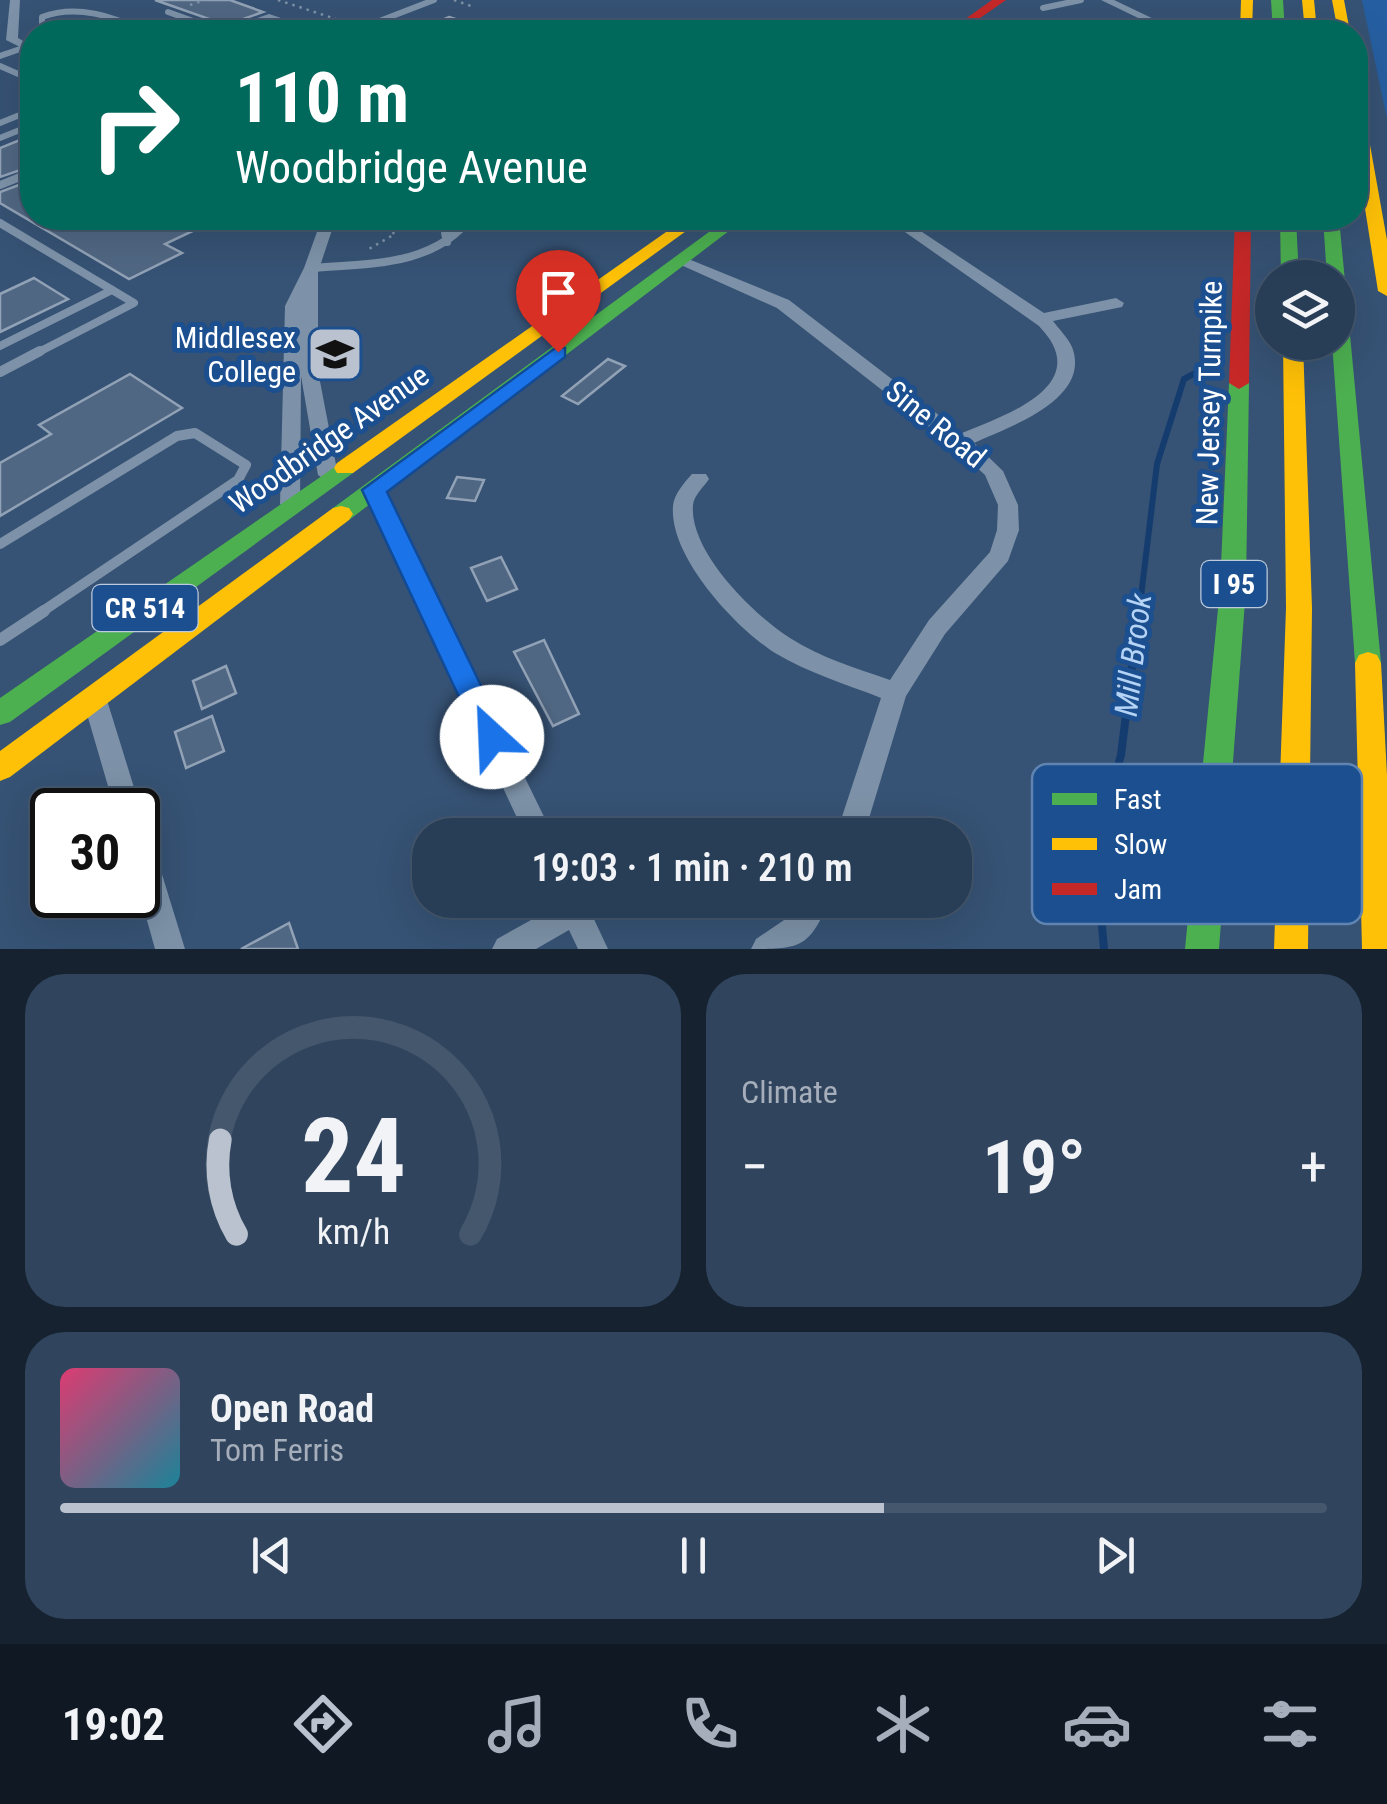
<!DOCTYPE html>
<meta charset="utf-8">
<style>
body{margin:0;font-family:"Roboto Condensed",sans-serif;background:#30455d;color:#f1f3f6;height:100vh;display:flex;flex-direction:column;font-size:38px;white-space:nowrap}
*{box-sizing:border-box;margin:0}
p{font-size:32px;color:#a5aeba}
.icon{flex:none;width:55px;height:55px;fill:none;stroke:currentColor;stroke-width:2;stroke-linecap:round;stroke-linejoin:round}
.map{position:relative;height:949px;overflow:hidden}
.panel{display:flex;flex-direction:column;gap:25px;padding:25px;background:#162230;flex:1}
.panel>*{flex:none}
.hud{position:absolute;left:20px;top:20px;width:1348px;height:210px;border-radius:40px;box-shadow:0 10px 40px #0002,0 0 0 2px #44576d;background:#00695c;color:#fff;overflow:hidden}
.buttons{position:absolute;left:1255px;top:260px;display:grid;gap:20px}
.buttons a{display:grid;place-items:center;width:100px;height:100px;border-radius:50%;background:#283e57;box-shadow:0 10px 40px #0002,0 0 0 2px #44576d;font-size:50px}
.speed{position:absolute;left:30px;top:788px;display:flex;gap:20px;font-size:50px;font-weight:700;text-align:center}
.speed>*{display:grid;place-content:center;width:130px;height:130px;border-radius:50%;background:#283e57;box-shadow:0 10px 40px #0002,0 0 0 2px #44576d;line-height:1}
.speed .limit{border:5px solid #111;border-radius:15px;background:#fff;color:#111}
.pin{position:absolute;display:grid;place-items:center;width:85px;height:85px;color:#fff;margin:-102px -42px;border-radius:50% 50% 50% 0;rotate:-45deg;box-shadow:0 0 10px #0007}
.pin .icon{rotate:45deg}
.me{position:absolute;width:110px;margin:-55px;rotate:335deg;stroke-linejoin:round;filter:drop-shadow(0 0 8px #0008)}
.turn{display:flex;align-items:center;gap:35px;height:210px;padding:0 50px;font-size:45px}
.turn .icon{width:130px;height:130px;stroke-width:2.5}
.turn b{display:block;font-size:70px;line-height:85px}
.big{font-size:75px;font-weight:600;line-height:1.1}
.panel .tile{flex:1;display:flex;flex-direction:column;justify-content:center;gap:15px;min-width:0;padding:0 35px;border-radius:40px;background:#30455d}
.panel .dial{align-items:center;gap:0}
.dial svg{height:260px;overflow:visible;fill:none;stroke:#44576d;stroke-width:7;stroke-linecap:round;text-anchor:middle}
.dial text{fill:#f1f3f6;stroke:none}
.song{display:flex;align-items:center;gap:30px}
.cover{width:120px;height:120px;border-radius:15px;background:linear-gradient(135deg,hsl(340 70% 55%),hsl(190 70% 35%))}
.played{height:10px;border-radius:5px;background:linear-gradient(90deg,#b9c2ce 65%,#44576d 65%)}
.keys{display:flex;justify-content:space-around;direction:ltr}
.heat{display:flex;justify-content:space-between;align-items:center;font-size:55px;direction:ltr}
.panel .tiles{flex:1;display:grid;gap:25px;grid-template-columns:1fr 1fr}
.tile:last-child{grid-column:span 2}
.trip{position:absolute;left:412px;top:818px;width:560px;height:100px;border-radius:40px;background:#283e57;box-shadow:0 10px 40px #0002,0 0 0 2px #44576d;font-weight:600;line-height:100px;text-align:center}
.tabs{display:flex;height:160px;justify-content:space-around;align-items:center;background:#101923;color:#a5aeba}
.tabs .icon{width:70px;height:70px}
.tabs .active{color:#b9c2ce}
.tabs b{font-size:45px;color:#f1f3f6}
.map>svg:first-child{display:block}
</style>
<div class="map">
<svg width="1387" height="949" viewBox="0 0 1387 949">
<rect width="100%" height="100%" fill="#365274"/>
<polygon fill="#265fa1" points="1362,0 1387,0 1387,119"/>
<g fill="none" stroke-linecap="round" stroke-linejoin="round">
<polyline stroke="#153c6e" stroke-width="6" points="1139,613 1157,464 1184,379 1199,371"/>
<polyline stroke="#153c6e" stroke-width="8" points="1104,949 1095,845 1121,755 1139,611"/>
</g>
<g fill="#506783" stroke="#92a2b6" stroke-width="2.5">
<polygon points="155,0 230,0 263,12 226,25"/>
<polygon points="449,17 487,29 487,32 449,32 427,26"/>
<polygon points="32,135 32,166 0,177 0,148"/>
<polygon points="32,180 32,218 220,218 165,244 182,253 129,279 0,203 0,192"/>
<polygon points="34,278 68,299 0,332 0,294"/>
<polygon points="608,359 625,366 578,404 562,396"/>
<polygon points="130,374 182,408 0,516 0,463 51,434 39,425"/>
<polygon points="457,477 484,480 475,501 447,498"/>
<polygon points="501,557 517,589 487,601 471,568"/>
<polygon points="544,640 579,714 553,726 514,652"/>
<polygon points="226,666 236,693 202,709 193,681"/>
<polygon points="212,716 224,751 186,768 175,732"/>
<polygon points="650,900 702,900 702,911 651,916"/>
<polygon points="289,923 298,949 241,949"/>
</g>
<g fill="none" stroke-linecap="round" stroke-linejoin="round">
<g stroke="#7d92a8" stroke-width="2.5" stroke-dasharray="2.5 5" stroke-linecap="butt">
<polyline points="278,0 345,22"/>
<polyline points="454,0 471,6"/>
<polyline points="190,5 205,0"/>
<polyline points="411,24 422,24"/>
<polyline points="366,218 395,234 369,249"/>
</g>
<g stroke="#7d92a8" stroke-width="6">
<polyline points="1043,8 1081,0"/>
<polyline points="168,12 224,32"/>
<path d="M 51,32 L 42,27 L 42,17 C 79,3 114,18 149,32"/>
<polyline points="263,32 244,26 269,17 313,32"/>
<polyline points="351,32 434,0"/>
<polyline points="0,56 26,47"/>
<polyline points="0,66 32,80"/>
<polyline points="0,123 32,110"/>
<polyline points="0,138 32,125"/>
</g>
<g stroke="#7d92a8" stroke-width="8">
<polyline points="0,185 30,173"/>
<polyline points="0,223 134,303 35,354"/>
<polyline points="447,242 445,233 463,218"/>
<path d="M 312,268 C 368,263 433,267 470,218"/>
<polyline points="0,346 112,290"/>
</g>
<g stroke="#7d92a8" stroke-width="10">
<polyline points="0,372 40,351"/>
<polyline points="0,544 177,436 195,433 246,465 238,480 40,613"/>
</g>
<polyline stroke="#7d92a8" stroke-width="12" points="0,640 44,611"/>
<g fill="#7d92a8" fill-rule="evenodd">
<polygon points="10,0 20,0 18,38 32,46 32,53 6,40"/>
<polygon points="1101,0 1114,0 1181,32 1167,32"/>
<polygon points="990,21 998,21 1017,32 1004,32 990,25"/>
<polygon points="322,218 336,218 318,272 318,371 338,475 328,482 318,475 301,376 300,504 290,511 280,504 285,306 304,268"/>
<path d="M 885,218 L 901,218 L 1044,313 L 1116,298 L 1124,303 L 1122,307 L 1053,321 C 1059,329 1068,338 1072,347 C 1092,399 1009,427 974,443 L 1003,471 L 1018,505 L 1019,530 L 1008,561 L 945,634 L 906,696 L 864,835 L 836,835 L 881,698 C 846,684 808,673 775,653 C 736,628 669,557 673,506 C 674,494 684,483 692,474 L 706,474 L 709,479 C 704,487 694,495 693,505 C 689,552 754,615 790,638 C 821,658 856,668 890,680 L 929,620 L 990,552 L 997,530 L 998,505 L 985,475 L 951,444 L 777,308 L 672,261 L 680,256 L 686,258 L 789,300 L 962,433 C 995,419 1077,393 1053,345 C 1050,338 1043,331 1039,326 Z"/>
<polygon points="374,483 384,490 553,835 525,835 364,490"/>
<polygon points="94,687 103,690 106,697 141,810 138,819 138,810 115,810 82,697 85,690"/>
<polygon points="138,829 148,833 152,842 185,949 155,949 138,888"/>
<polygon points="557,900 585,900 608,949 578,949 569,930 536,949 492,949 497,939 558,905"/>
<path d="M 799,900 L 829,900 C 810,948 800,949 751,949 L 756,939 L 790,916 Z"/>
</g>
<g fill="#4caf50" fill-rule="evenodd">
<polygon points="1271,0 1283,0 1285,32 1273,32"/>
<polygon points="728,218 746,218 349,520 333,520 329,514 333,508"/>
<polygon points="1280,218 1296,218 1299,278 1281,278"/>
<polygon points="1323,218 1339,218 1381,663 1377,671 1368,674 1359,671 1355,663 1332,342 1338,342 1338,278 1327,278"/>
<polygon points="1239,377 1249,383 1246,588 1219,949 1185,949 1220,588 1229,383"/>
<polygon points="345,460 356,468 353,473 10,722 0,725 0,698"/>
</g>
<g fill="#ffc107" fill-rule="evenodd">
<polygon points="1241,0 1253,0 1252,32 1240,32"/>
<polygon points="1302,0 1314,0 1317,32 1305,32"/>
<polygon points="1332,0 1344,0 1350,32 1338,32"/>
<polygon points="1355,96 1362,100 1387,240 1387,296 1378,291 1355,145"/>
<polygon points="686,218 704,218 353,473 337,473 334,468 337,463"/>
<polygon points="1283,342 1303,342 1312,608 1308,949 1274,949 1286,608"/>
<polygon points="341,506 349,508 353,514 349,520 10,777 0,781 0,751 333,508"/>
<polygon points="1368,652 1377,655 1381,663 1387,775 1387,949 1362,949 1355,663 1359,655"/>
</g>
<g fill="#c62828" fill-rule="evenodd">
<polygon points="992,0 1006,0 960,32 947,32"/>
<polygon points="1235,218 1251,218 1249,383 1239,389 1229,383"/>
</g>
</g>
<polygon fill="#1a73e8" stroke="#114b97" stroke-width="2.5" points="558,346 565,348 565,357 387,492 506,737 502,746 492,750 482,746 362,490"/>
<defs>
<g id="university-square" transform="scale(2.875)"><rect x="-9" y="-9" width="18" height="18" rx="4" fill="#b9c2ce" stroke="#1b4f8f"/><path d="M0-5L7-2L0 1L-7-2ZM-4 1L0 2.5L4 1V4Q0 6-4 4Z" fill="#111"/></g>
</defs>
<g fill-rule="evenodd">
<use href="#university-square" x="335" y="354"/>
</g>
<g text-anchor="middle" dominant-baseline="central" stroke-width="10" stroke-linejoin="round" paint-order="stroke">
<g fill="#1b4f8f" stroke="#bbcadd" stroke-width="2.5">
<rect x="1201.5" y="561" width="65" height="46" rx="8"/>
<rect x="92.5" y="585" width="105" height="46" rx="8"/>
</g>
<g font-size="28" font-weight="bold" fill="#fff">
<text x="1234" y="584">I 95</text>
<text x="145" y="608">CR 514</text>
</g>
<g font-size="30" fill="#fff" stroke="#1b4f8f" text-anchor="end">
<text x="296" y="337">Middlesex<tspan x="296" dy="34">College</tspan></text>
</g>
<g font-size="30" fill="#fff" stroke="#1b4f8f">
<text transform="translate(1209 403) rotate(-89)">New Jersey Turnpike</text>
<text transform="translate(936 424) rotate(39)">Sine Road</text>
<text transform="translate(329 439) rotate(-35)">Woodbridge Avenue</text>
</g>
<g font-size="32" font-style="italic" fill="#b5d3f5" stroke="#1b4f8f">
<text transform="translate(1133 655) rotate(-83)">Mill Brook</text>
</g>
</g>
<rect x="1032" y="764" width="330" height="160" rx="15" fill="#1b4f8f" stroke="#5f84b1" stroke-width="2.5"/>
<rect x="1052" y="793" width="45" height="12" fill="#4caf50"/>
<rect x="1052" y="838" width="45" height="12" fill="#ffc107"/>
<rect x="1052" y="883" width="45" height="12" fill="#c62828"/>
<g font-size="28" fill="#fff">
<text x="1114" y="809">Fast</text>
<text x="1114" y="854">Slow</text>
<text x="1114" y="899">Jam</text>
</g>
</svg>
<div class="buttons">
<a><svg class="icon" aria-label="layers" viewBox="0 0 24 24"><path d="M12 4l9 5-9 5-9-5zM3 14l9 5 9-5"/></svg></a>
</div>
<div class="speed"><div class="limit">30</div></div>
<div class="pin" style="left:558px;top:352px;background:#d93025"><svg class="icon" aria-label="arrive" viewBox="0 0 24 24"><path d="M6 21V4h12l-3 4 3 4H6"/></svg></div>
<svg class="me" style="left:492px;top:737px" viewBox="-20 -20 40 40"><circle r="19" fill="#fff"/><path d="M0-13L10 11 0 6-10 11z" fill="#1a73e8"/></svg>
<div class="trip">19:03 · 1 min · 210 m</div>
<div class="hud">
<div class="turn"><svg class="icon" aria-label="right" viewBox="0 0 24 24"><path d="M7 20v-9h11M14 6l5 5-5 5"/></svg><div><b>110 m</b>Woodbridge Avenue</div></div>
</div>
</div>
<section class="panel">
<div class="tiles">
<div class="tile dial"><svg viewBox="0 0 100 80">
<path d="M14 69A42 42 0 1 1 86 69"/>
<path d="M14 69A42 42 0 0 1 9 40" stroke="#b9c2ce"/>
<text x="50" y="56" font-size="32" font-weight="700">24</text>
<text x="50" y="72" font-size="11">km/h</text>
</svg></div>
<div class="tile"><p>Climate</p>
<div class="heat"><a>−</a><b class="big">19°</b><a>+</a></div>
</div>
<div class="tile">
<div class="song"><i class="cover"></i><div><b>Open Road</b><p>Tom Ferris</p></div></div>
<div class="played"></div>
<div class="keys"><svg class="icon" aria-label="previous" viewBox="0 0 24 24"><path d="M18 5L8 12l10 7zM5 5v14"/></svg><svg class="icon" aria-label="pause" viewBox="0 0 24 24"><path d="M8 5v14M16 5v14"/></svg><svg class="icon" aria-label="next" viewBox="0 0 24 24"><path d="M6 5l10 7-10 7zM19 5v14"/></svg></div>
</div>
</div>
</section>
<nav class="tabs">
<b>19:02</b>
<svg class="icon active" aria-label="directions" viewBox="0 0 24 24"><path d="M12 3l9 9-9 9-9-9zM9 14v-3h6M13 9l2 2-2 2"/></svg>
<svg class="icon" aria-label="music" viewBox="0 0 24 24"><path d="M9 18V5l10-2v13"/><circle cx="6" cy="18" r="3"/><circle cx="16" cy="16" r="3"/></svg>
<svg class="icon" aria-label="phone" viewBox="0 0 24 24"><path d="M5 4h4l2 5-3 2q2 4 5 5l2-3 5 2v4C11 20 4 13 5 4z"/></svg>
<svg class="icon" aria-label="climate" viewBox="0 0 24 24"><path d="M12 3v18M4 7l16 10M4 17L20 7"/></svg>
<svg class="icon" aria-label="car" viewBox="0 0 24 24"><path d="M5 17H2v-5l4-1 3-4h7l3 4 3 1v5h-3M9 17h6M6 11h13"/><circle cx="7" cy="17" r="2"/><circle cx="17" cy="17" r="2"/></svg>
<svg class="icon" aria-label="filters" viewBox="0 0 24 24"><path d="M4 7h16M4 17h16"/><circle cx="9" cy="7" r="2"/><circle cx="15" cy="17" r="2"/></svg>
</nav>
